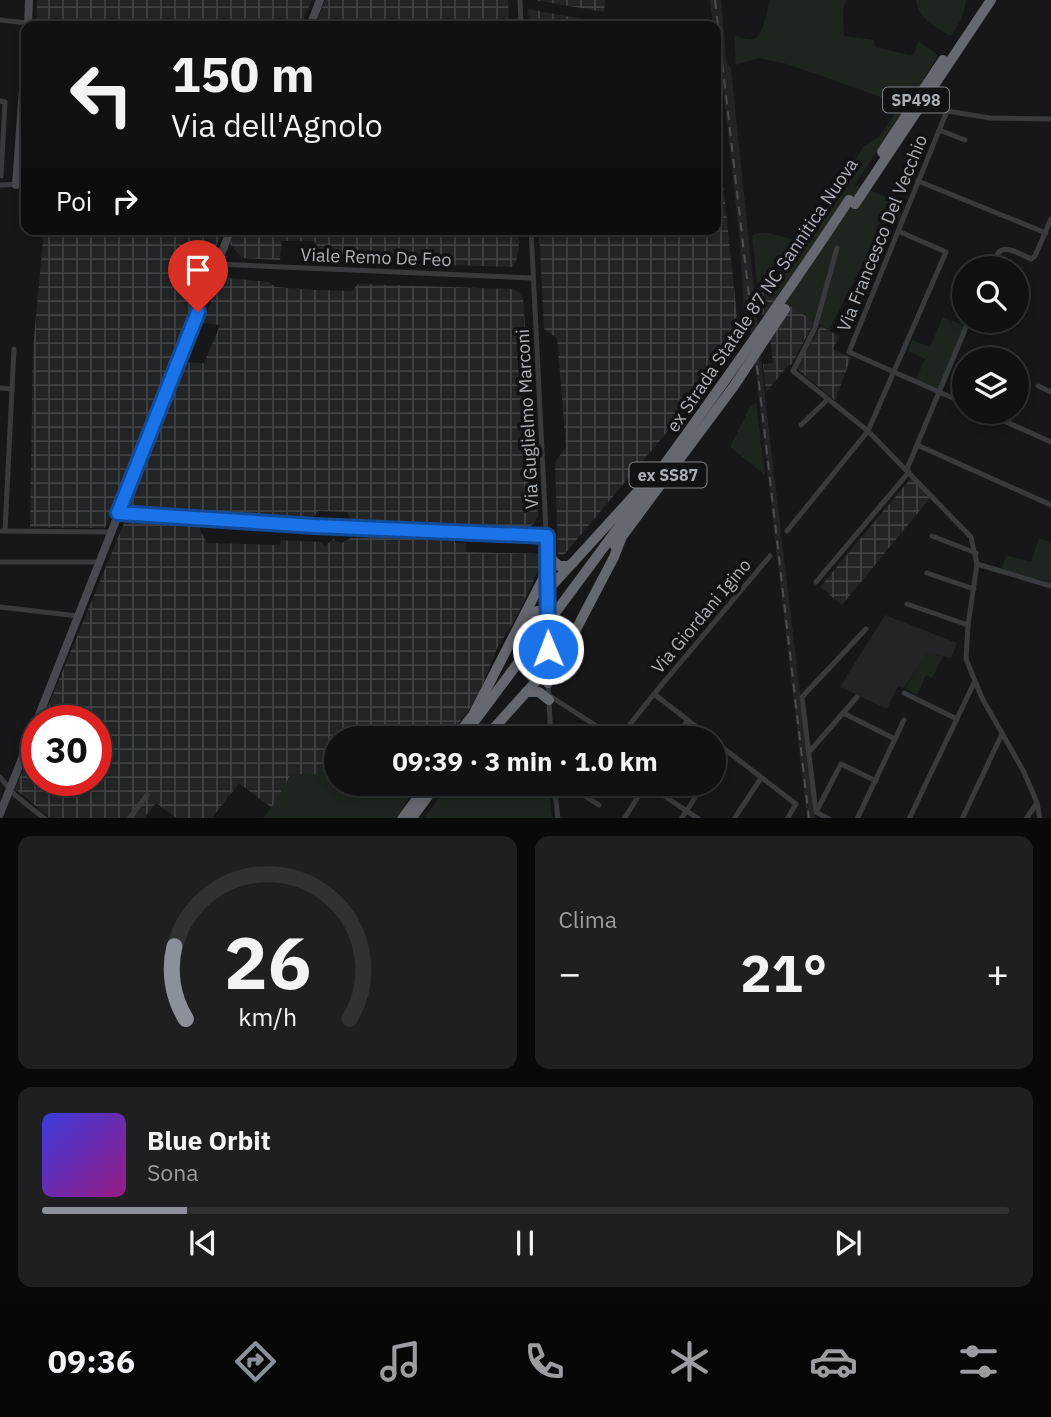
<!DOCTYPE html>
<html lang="it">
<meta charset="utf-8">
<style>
body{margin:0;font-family:"IBM Plex Sans",sans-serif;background:#1e1f21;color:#f1f3f6;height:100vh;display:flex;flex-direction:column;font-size:26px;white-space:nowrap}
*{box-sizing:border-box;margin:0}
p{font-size:23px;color:#9c9da0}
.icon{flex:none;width:38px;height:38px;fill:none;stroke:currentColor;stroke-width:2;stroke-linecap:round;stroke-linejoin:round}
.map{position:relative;height:818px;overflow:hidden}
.sheet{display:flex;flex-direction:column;gap:18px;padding:18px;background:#09090a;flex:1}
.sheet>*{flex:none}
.banner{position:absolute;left:21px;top:21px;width:700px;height:214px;border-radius:14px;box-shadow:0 4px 10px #0003,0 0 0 2px #303133;background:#111113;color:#f1f3f6;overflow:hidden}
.tools{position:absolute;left:952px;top:256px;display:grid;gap:14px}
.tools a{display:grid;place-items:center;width:77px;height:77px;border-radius:50%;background:#111113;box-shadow:0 4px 10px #0003,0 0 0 2px #303133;font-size:35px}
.speed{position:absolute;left:21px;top:705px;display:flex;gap:14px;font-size:35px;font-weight:700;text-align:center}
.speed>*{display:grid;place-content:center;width:91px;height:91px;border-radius:50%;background:#111113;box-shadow:0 4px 10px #0003,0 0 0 2px #303133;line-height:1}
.speed .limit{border:10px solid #d22;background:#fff;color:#111}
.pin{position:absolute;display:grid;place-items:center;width:60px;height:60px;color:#fff;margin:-72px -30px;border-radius:50% 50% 50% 0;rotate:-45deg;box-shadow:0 0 7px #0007}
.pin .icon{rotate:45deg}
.me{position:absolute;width:77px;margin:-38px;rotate:359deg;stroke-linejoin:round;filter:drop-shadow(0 0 5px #0008)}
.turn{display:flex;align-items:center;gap:24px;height:147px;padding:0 35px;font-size:32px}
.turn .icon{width:91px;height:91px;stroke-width:2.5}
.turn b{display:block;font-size:49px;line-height:60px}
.then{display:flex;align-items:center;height:66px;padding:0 35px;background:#0003;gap:14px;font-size:26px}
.big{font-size:52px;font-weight:800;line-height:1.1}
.sheet .tile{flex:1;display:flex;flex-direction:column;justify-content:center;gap:10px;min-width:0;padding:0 24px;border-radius:14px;background:#1e1f21}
.sheet .dial{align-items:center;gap:0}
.dial svg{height:182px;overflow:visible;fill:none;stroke:#303133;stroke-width:7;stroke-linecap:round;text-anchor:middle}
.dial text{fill:#f1f3f6;stroke:none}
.song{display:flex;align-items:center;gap:21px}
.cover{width:84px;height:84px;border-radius:10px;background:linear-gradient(135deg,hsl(240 70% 55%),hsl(310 70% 35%))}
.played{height:7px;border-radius:4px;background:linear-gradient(90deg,#8c9099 15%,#303133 15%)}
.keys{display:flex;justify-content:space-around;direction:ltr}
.heat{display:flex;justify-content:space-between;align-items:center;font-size:38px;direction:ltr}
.sheet .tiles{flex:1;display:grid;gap:18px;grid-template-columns:1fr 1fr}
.tile:last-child{grid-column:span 2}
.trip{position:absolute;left:324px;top:726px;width:402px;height:70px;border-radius:35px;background:#111113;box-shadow:0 4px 10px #0003,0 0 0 2px #303133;font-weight:800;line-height:70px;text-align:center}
.menu{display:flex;height:112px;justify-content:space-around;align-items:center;background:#070708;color:#9c9da0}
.menu .icon{width:49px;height:49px}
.menu .active{color:#8c9099}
.menu b{font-size:32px;color:#f1f3f6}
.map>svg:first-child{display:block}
</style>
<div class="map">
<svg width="1051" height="819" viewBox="0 0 1051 819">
<defs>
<pattern id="industrial-grid" width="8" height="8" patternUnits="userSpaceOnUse" patternTransform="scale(1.75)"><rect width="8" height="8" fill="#232426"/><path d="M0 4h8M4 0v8" fill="none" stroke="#404143"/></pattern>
</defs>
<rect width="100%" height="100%" fill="#171719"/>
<g fill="#232426">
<polygon points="710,0 721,0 727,64 731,68 766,406 815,818 807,818 749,313 744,313 740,242 719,52 716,51 716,26 713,26"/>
<polygon points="885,615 957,643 951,658 927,653 904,688 898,686 887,709 840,687"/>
</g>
<g fill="url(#industrial-grid)">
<polygon points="37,0 312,0 303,21 287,23 285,26 36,26"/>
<polygon points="325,0 508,0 509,26 315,26"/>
<polygon points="534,0 605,0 604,12"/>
<polygon points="528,9 603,23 619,26 529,26"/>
<polygon points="716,116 740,345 563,556 558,554 555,462 566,447 557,338 544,329 539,229 716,229"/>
<polygon points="44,229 224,229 202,279 105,528 30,527 33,349"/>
<polygon points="236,229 519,229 519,247 516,262 512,267 330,261 317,255 316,243 313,241 282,241 280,260 242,258 230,244"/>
<polygon points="220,277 269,282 275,287 317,290 352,291 358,284 512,289 519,292 523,299 538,516 534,524 524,530 352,522 347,512 318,511 311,520 280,519 277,515 272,515 269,518 232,516 228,513 223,513 220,516 133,511 129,507 183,362 204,363 220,325 203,323"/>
<polygon points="757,286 779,297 814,322 792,364 787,367 766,392 763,364 773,363 767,314 758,315"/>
<polygon points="821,326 839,336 833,349 851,358 835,400 796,368"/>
<polygon points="911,478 930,498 842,605 820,587"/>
<polygon points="139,519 196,522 207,543 280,545 281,540 321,542 325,546 333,539 341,543 351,538 366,537 367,531 455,536 455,543 466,543 466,552 543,554 543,565 540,566 517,616 497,648 478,697 448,738 336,738 336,773 291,775 272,808 239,783 212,818 176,818 156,803 144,818 50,818 15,789 37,735 37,780 96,780 96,721 42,721 124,523"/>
</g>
<g fill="#1e241e">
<path d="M 770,0 L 846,0 L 843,11 L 844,36 L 874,40 L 875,47 L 910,55 L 914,53 L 919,41 L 938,55 L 912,100 L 855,184 L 905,205 L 898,224 L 882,218 L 866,258 L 829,330 L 757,286 L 752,235 C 768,228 787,241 804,241 L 863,147 L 879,136 L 901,106 L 898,103 L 787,64 L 759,58 L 736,65 L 734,35 C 764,50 763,23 770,0 Z"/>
<path d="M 916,0 L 966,0 C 965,13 959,25 951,36 C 937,29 917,17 916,0 Z"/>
<polygon points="943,317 965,326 938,389 916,379 925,359 908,351 912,340 930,347"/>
<polygon points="756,402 765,475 730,447 750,407"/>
<polygon points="1039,538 1051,543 1051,583 1002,569 1006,555 1031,562"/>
<polygon points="927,652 943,657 932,678 926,675 917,695 905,688"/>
<polygon points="336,773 336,784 418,784 396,818 263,818 272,807 291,775"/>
<polygon points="449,784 454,787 459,784 549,784 552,818 418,819 420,816 424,818"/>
</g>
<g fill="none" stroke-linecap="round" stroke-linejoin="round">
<g stroke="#393a3e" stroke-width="5">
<polyline points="520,0 521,26"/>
<polyline points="0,20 28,23"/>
<polyline points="0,101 5,102 1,176"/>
<polyline points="939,130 965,140"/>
<polyline points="918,181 1046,233"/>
<polyline points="0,185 26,184"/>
<polyline points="531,229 548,571"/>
<polyline points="837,248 815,328 793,371 868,431 971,537 977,564 968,625 966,659 982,698 1024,772 1037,803 1040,819"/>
<polyline points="217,264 533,278"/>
<path d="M 990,268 C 1000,241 1008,248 1031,259 L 1035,256 L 1051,219"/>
<polyline points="1038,386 1051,392"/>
<polyline points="0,388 12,389"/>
<polyline points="964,403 849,352 947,111 990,118 1051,119"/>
<polyline points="982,411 1051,442"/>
<polyline points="801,425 827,400"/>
<polyline points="917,445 1051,505"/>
<polyline points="907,469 969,320"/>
<polyline points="118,513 315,526 547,536"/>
<polyline points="0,531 111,532"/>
<polyline points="5,531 14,349"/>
<polyline points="787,531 868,431 946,252 898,231"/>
<polyline points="932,536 976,553"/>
<polyline points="0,562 99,562"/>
<polyline points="977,564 1051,586"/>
<polyline points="927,573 974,589"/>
<polyline points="816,582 909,472"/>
<polyline points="547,591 548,616"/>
<polyline points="907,604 968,625"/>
<polyline points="0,607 78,616"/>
<polyline points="548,626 548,669"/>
<polyline points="548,682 551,738"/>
<polyline points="904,693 957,719"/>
<polyline points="654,694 711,738"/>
<polyline points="550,696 615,738"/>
<polyline points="843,713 895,739"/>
<polyline points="619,738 654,694 770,556"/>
<polyline points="676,738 688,720"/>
<polyline points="714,741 796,804 787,819"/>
<polyline points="810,751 857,697"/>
<polyline points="714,770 727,752"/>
<polyline points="0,777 15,795 45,819"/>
<polyline points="554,784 558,819"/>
<polyline points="566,784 599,805"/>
<polyline points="646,784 699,819"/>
<polyline points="817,810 841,764 876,781"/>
<polyline points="129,819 147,795"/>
<polyline points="624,819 646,784"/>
<polyline points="681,819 704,784"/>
<polyline points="734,819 761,778"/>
<polyline points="829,819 816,812 802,697 866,629"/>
<polyline points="857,819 904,720"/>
<polyline points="909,819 974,683"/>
<polyline points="962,819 1002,734"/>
<polyline points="1026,819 1037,803"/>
</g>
<g stroke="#47494e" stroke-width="8">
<polyline points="28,26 29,0"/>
<polyline points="310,26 320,0"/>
<polyline points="16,185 26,48"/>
<polyline points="0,814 231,229"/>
</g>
<g stroke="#65686e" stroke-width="10">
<polyline points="882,152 943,60"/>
<polyline points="855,204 991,0"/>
<polyline points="548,556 559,566 568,566 573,563"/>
<polyline points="547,591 650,478"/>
<polyline points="525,615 537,611 548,615"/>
<polyline points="548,642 560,645 571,638"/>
<polyline points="548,683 614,557 621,539"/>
<polyline points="526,692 539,692 549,700"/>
<polyline points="455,738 473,715 548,569"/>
<polyline points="485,738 548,668"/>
<polyline points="402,819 428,784"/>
<polyline points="411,819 437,784"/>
</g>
<polyline stroke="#4c4e53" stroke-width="2" stroke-dasharray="9 7" stroke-linecap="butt" points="715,0 809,819"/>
<g stroke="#65686e" stroke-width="10">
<polyline points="615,546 734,386 785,309"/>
<path d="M 462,738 C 594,561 727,384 849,200"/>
</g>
</g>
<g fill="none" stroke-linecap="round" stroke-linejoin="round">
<g stroke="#114b97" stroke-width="18">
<polyline id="route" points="198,312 118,513 315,526 547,536 548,649"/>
</g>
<use href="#route" stroke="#1a73e8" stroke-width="12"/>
</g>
<g text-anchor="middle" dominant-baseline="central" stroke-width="7" stroke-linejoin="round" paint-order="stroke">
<g fill="#121214" stroke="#7d8187" stroke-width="2">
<rect x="883" y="87.5" width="66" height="25" rx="5"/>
<rect x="629.5" y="462.5" width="77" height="25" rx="5"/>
</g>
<g font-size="16" font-weight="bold" fill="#abb0b8">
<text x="916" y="100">SP498</text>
<text x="668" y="475">ex SS87</text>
</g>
<g font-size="18" fill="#abb0b8" stroke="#121214">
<text transform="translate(882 233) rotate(-68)">Via Francesco Del Vecchio</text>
<text transform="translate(376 257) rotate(2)">Viale Remo De Feo</text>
<text transform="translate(762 295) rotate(-56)">ex Strada Statale 87 NC Sannitica Nuova</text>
<text transform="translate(527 419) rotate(-93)">Via Guglielmo Marconi</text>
<text transform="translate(701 616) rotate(-50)">Via Giordani Igino</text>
</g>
</g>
</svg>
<div class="tools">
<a><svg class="icon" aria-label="search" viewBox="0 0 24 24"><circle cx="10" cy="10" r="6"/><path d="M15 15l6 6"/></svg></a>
<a><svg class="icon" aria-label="layers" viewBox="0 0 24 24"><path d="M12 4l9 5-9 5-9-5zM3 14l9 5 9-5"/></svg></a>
</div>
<div class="speed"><div class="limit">30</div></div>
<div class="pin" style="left:198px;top:312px;background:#d93025"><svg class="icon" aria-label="arrive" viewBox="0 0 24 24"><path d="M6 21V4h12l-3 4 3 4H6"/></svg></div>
<svg class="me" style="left:548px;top:649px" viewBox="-20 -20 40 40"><circle r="17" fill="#1a73e8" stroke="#fff" stroke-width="3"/><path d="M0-11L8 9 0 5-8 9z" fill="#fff"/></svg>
<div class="trip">09:39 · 3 min · 1.0 km</div>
<div class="banner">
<div class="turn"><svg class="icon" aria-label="left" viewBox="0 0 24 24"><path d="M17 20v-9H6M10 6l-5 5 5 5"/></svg><div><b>150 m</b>Via dell'Agnolo</div></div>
<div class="then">Poi<svg class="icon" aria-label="right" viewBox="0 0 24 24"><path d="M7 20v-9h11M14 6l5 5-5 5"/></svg></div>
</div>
</div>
<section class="sheet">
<div class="tiles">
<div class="tile dial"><svg viewBox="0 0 100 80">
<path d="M14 69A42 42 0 1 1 86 69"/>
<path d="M14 69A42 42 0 0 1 9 37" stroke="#8c9099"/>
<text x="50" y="56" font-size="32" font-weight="700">26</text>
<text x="50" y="72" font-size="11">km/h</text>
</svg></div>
<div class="tile"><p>Clima</p>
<div class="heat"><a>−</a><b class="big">21°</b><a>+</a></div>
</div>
<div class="tile">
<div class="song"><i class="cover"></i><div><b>Blue Orbit</b><p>Sona</p></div></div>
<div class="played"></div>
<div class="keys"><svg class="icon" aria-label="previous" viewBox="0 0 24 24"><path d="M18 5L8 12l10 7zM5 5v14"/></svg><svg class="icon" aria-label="pause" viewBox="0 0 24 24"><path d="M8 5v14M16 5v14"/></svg><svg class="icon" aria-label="next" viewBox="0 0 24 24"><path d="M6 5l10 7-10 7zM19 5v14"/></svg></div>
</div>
</div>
</section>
<nav class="menu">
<b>09:36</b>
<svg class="icon active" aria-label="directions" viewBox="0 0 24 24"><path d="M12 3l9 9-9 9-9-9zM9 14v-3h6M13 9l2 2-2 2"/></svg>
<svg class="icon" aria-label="music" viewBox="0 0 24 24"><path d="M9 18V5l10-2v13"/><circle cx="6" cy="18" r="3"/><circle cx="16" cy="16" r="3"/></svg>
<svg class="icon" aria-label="phone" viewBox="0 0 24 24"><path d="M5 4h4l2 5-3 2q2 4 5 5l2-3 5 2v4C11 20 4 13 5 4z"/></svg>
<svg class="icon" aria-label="climate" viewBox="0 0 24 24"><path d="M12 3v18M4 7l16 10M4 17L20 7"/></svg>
<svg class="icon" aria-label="car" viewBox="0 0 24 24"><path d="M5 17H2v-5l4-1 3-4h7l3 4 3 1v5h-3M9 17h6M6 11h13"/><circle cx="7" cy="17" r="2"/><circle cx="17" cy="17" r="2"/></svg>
<svg class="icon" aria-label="filters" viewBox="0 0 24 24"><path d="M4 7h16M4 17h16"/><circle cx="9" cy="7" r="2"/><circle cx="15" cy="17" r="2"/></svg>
</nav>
